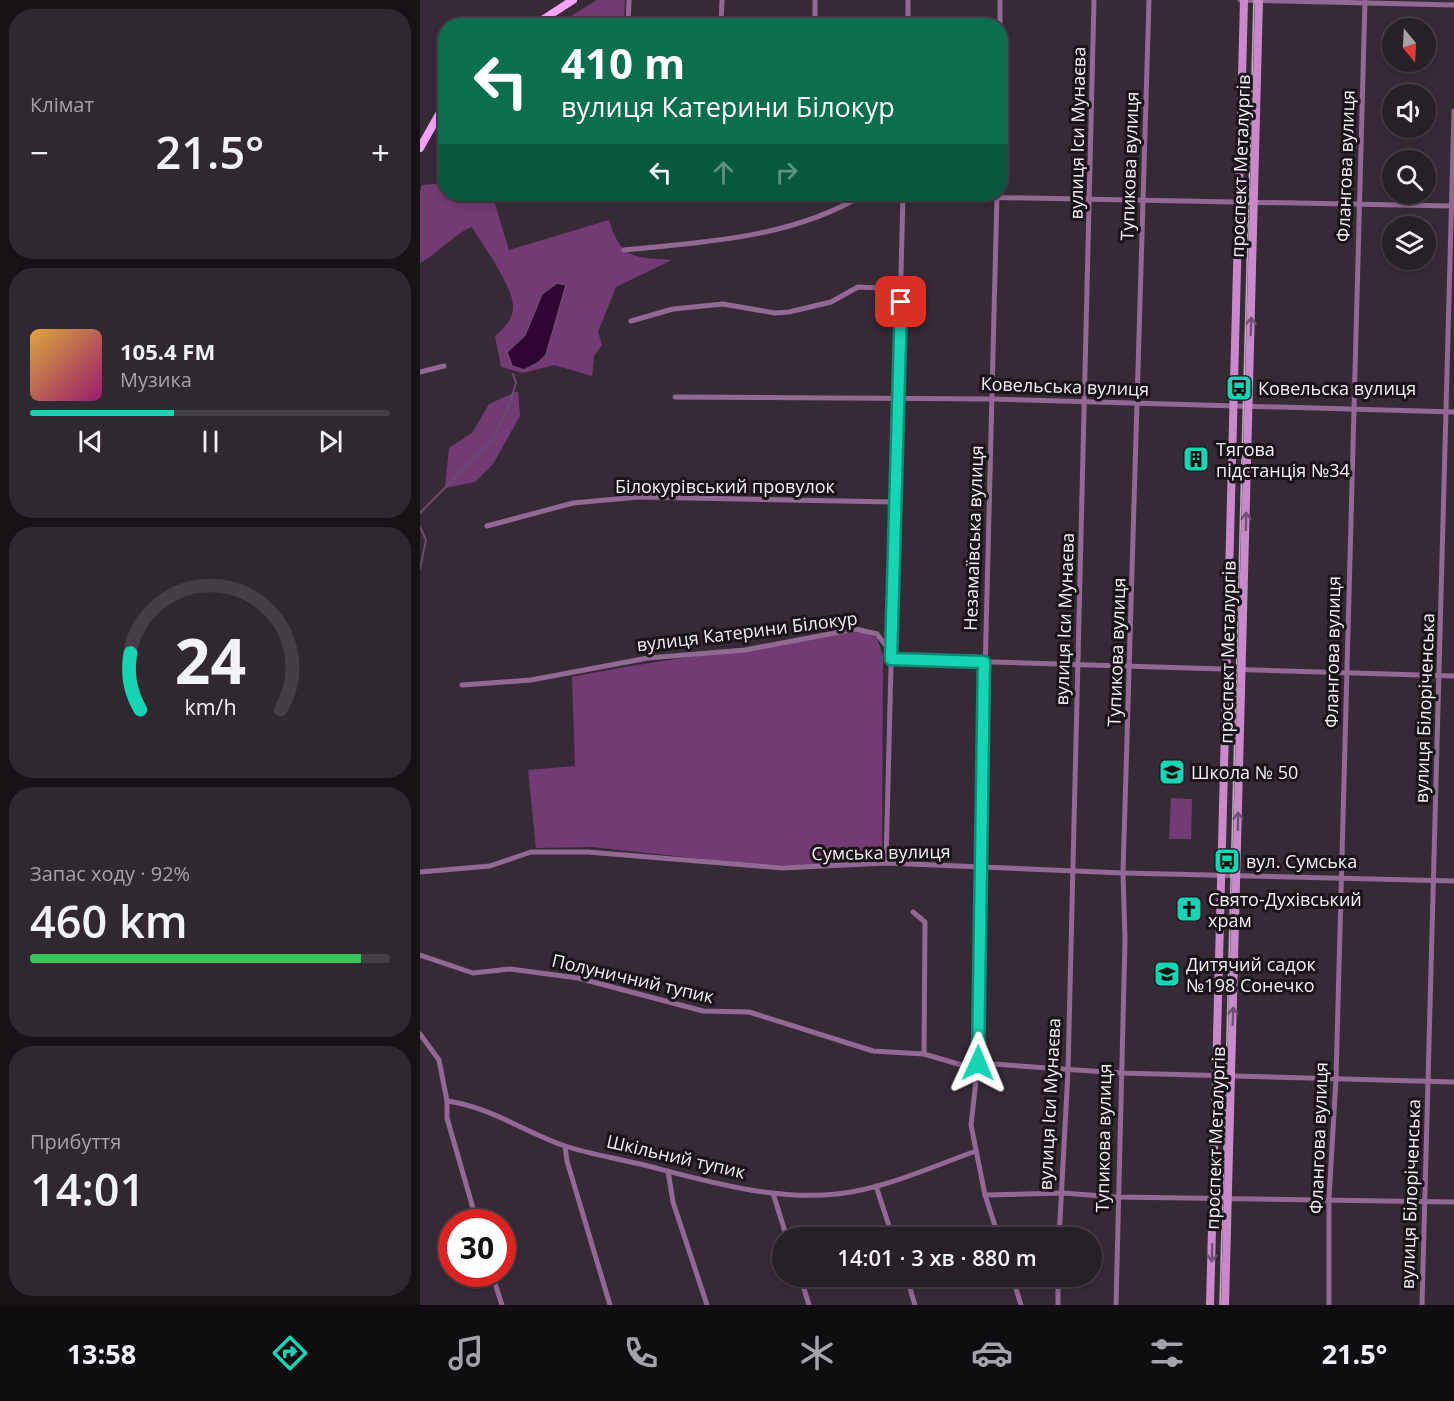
<!DOCTYPE html>
<html lang="uk">
<meta charset="utf-8">
<style>
body{margin:0;font-family:"Open Sans",sans-serif;background:#302830;color:#f1f3f6;height:100vh;display:flex;flex-direction:column;font-size:22px;white-space:nowrap}
*{box-sizing:border-box;margin:0}
p{font-size:20px;color:#a5a3a8}
.icon{flex:none;width:33px;height:33px;fill:none;stroke:currentColor;stroke-width:2;stroke-linecap:round;stroke-linejoin:round}
.map{position:relative;flex:1;overflow:hidden}
.sheet{display:flex;flex-direction:column;gap:9px;padding:9px;background:#161216;width:420px}
.sheet>*{flex:none}
.guide{position:absolute;left:18px;top:18px;width:570px;height:183px;border-radius:24px;box-shadow:0 3px 9px #0003,0 0 0 2px #443e45;background:#0b6e4f;color:#fff;overflow:hidden}
.needle{width:39px;rotate:162deg}
.tools{position:absolute;left:962px;top:18px;display:grid;gap:12px}
.tools a{display:grid;place-items:center;width:54px;height:54px;border-radius:50%;background:#282028;box-shadow:0 3px 9px #0003,0 0 0 2px #443e45;font-size:30px}
.speed{position:absolute;left:18px;top:1209px;display:flex;gap:12px;font-size:30px;font-weight:700;text-align:center}
.speed>*{display:grid;place-content:center;width:78px;height:78px;border-radius:50%;background:#282028;box-shadow:0 3px 9px #0003,0 0 0 2px #443e45;line-height:1}
.speed .limit{border:9px solid #d22;background:#fff;color:#111}
.pin{position:absolute;display:grid;place-items:center;width:51px;height:51px;color:#fff;margin:-26px;border-radius:12px;box-shadow:0 3px 9px #0006}
.me{position:absolute;width:66px;margin:-33px;rotate:1deg;stroke-linejoin:round;filter:drop-shadow(0 0 4px #0008)}
.turn{display:flex;align-items:center;gap:21px;height:126px;padding:0 24px;font-size:27px}
.turn .icon{width:78px;height:78px;stroke-width:2.5}
.turn b{display:block;font-size:42px;line-height:51px}
.lanes{display:flex;align-items:center;height:57px;padding:0 24px;background:#0003;justify-content:center;gap:30px;direction:ltr}
.lanes .off{opacity:.35}
.big{font-size:45px;font-weight:600;line-height:1.1}
.sheet .widget{flex:1;display:flex;flex-direction:column;justify-content:center;gap:9px;min-width:0;padding:0 21px;border-radius:24px;background:#302830}
.sheet .dial{align-items:center;gap:0}
.dial svg{height:156px;overflow:visible;fill:none;stroke:#443e45;stroke-width:7;stroke-linecap:round;text-anchor:middle}
.dial text{fill:#f1f3f6;stroke:none}
.song{display:flex;align-items:center;gap:18px}
.cover{width:72px;height:72px;border-radius:9px;background:linear-gradient(135deg,hsl(40 70% 55%),hsl(320 70% 35%))}
.played{height:6px;border-radius:3px;background:linear-gradient(90deg,#15d5b3 40%,#443e45 40%)}
.keys{display:flex;justify-content:space-around;direction:ltr}
.heat{display:flex;justify-content:space-between;align-items:center;font-size:33px;direction:ltr}
.charge{height:9px;border-radius:4px;background:linear-gradient(90deg,#34c759 92%,#443e45 0)}
.trip{position:absolute;left:352px;top:1227px;width:330px;height:60px;border-radius:30px;background:#282028;box-shadow:0 3px 9px #0003,0 0 0 2px #443e45;font-weight:600;line-height:60px;text-align:center}
.tab-bar{display:flex;height:96px;justify-content:space-around;align-items:center;background:#100d10;color:#a5a3a8}
.tab-bar .icon{width:42px;height:42px}
.tab-bar .active{color:#15d5b3}
.tab-bar b{font-size:27px;color:#f1f3f6}
main{display:flex;flex:1;min-height:0}
.map>svg:first-child{display:block}
</style>
<main>
<section class="sheet">
<div class="widget"><p>Клімат</p>
<div class="heat"><a>−</a><b class="big">21.5°</b><a>+</a></div>
</div>
<div class="widget">
<div class="song"><i class="cover"></i><div><b>105.4 FM</b><p>Музика</p></div></div>
<div class="played"></div>
<div class="keys"><svg class="icon" aria-label="previous" viewBox="0 0 24 24"><path d="M18 5L8 12l10 7zM5 5v14"/></svg><svg class="icon" aria-label="pause" viewBox="0 0 24 24"><path d="M8 5v14M16 5v14"/></svg><svg class="icon" aria-label="next" viewBox="0 0 24 24"><path d="M6 5l10 7-10 7zM19 5v14"/></svg></div>
</div>
<div class="widget dial"><svg viewBox="0 0 100 80">
<path d="M14 69A42 42 0 1 1 86 69"/>
<path d="M14 69A42 42 0 0 1 9 40" stroke="#15d5b3"/>
<text x="50" y="56" font-size="32" font-weight="700">24</text>
<text x="50" y="72" font-size="11">km/h</text>
</svg></div>
<div class="widget"><p>Запас ходу · 92%</p><b class="big">460 km</b><div class="charge"></div></div>
<div class="widget"><p>Прибуття</p><b class="big">14:01</b></div>
</section>
<div class="map">
<svg width="1034" height="1305" viewBox="0 0 1034 1305">
<rect width="100%" height="100%" fill="#362a36"/>
<g fill="#723b74">
<polygon points="177,0 205,0 204,25 136,25"/>
<path d="M 13,184 L 25,185 L 26,194 L 72,194 L 89,250 L 189,220 C 201,260 214,257 252,260 L 196,287 L 178,332 L 182,345 L 174,356 L 172,376 L 134,365 L 103,373 L 81,367 L 75,336 C 84,328 92,321 93,308 C 95,289 62,244 52,227 C 35,233 19,253 0,263 L 0,192 L 2,185 Z"/>
<polygon points="98,391 100,416 73,464 55,482 25,488 29,448 52,433 69,404"/>
<path d="M 441,631 L 457,638 L 463,656 L 462,861 L 389,867 L 301,861 L 172,847 L 116,848 L 108,770 L 155,766 L 152,677 C 248,658 345,648 441,631 Z"/>
<polygon points="751,798 772,799 771,839 749,839"/>
</g>
<polygon fill="#300532" stroke="#6c4b6d" stroke-width="1.5" points="137,283 146,285 126,355 118,363 104,370 92,366 87,352 105,335 122,294"/>
<g fill="none" stroke-linecap="round" stroke-linejoin="round">
<g stroke="#6c4b6d" stroke-width="2">
<polyline points="0,513 74,438 90,403 96,383 93,374"/>
<polyline points="0,527 6,540 0,569"/>
</g>
<g stroke="#926993" stroke-width="5">
<polyline points="820,0 1034,5"/>
<polyline points="208,26 209,0"/>
<polyline points="301,26 302,0"/>
<polyline points="395,26 395,0"/>
<polyline points="488,26 488,0"/>
<polyline points="580,26 580,0"/>
<polyline points="577,194 558,953 558,1063 551,1125 565,1195 579,1238"/>
<path d="M 204,250 C 286,242 371,238 443,195 L 1032,206"/>
<polyline points="211,321 253,309 303,304 355,313 369,312 411,302 438,287 481,289"/>
<polyline points="0,372 24,366"/>
<polyline points="255,397 571,399 1034,412"/>
<polyline points="67,526 153,503 219,497 474,502"/>
<polyline points="42,685 111,680 228,658 325,650 436,629 457,634 467,647 471,659 1034,676"/>
<polyline points="466,863 483,194"/>
<polyline points="0,872 70,866 111,852 168,852 362,868 466,863 703,873 1034,881"/>
<polyline points="493,912 505,922 504,1054"/>
<polyline points="0,955 53,973 90,969 158,978 283,1011 329,1012 453,1051 504,1054 545,1066 558,1063 700,1073 1034,1082"/>
<path d="M 0,1034 L 19,1060 L 27,1101 C 71,1107 104,1132 145,1146 C 169,1154 195,1158 220,1164 C 283,1180 352,1201 417,1194 C 464,1189 511,1167 556,1151"/>
<polyline points="27,1101 27,1118 57,1222"/>
<polyline points="145,1146 147,1161 190,1305"/>
<polyline points="248,1171 253,1202 287,1305"/>
<polyline points="456,1186 473,1238"/>
<polyline points="353,1193 367,1238"/>
<polyline points="565,1195 643,1193 696,1197 1034,1202"/>
<polyline points="639,1238 648,1071 674,0"/>
<polyline points="72,1274 82,1305"/>
<polyline points="380,1276 389,1305"/>
<polyline points="486,1276 495,1305"/>
<polyline points="592,1276 601,1305"/>
<polyline points="638,1305 638,1276"/>
<polyline points="696,1305 705,940 703,873 729,0"/>
<polyline points="909,1305 909,1198 916,1079 945,0"/>
<polyline points="1002,1305 1034,111"/>
</g>
<g stroke="#cb89cd" stroke-width="8">
<polyline points="790,1305 824,0"/>
<polyline points="805,1305 839,0"/>
</g>
<g stroke="#f6a2fa" stroke-width="8">
<polyline points="113,26 153,0"/>
<polyline points="0,148 26,102"/>
</g>
<polyline stroke="#bcb2bc" stroke-width="1.5" points="800,1305 834,0"/>
</g>
<defs><path id="oneway-shaft" d="M-6 0H5M1.5-3L5.5 0L1.5 3" fill="none" stroke-width="1.6" stroke-linecap="round" stroke-linejoin="round" transform="scale(1.5)"/></defs>
<g stroke="#724e74">
<use href="#oneway-shaft" transform="translate(831 326) rotate(-88)"/>
<use href="#oneway-shaft" transform="translate(826 521) rotate(-89)"/>
<use href="#oneway-shaft" transform="translate(818 821) rotate(-89)"/>
<use href="#oneway-shaft" transform="translate(813 1016) rotate(-88)"/>
<use href="#oneway-shaft" transform="translate(792 1253) rotate(92)"/>
</g>
<g fill="none" stroke-linecap="round" stroke-linejoin="round">
<g stroke="#0e8a74" stroke-width="15">
<polyline id="route" points="481,302 471,659 564,662 558,1063"/>
</g>
<use href="#route" stroke="#15d5b3" stroke-width="10"/>
</g>
<defs>
<g id="bus-square" transform="scale(1.35)"><rect x="-9" y="-9" width="18" height="18" rx="4" fill="#15d5b3" stroke="#1a141a"/><path d="M-5-6H5V4H4V6H2V4H-2V6H-4V4H-5ZM-3.5-4V0h7V-4ZM-3.5 1.2v1.5H-2V1.2ZM2 1.2v1.5H3.5V1.2Z" fill="#111"/></g>
<g id="building-square" transform="scale(1.35)"><rect x="-9" y="-9" width="18" height="18" rx="4" fill="#15d5b3" stroke="#1a141a"/><path d="M-4-6H4V6H1V3H-1V6H-4ZM-2.5-4.3h1.7v1.8h-1.7ZM.8-4.3h1.7v1.8H.8ZM-2.5-1h1.7V.8h-1.7ZM.8-1h1.7V.8H.8Z" fill="#111"/></g>
<g id="school-square" transform="scale(1.35)"><rect x="-9" y="-9" width="18" height="18" rx="4" fill="#15d5b3" stroke="#1a141a"/><path d="M0-5L7-2L0 1L-7-2ZM-4 1L0 2.5L4 1V4Q0 6-4 4Z" fill="#111"/></g>
<g id="church-square" transform="scale(1.35)"><rect x="-9" y="-9" width="18" height="18" rx="4" fill="#15d5b3" stroke="#1a141a"/><path d="M-1.2-6h2.4v3.5h3.3v2.4h-3.3V6h-2.4V-.1h-3.3v-2.4h3.3Z" fill="#111"/></g>
</defs>
<g fill-rule="evenodd">
<use href="#bus-square" x="819" y="388"/>
<use href="#building-square" x="776" y="459"/>
<use href="#school-square" x="752" y="772"/>
<use href="#bus-square" x="807" y="861"/>
<use href="#church-square" x="769" y="909"/>
<use href="#school-square" x="747" y="974"/>
</g>
<g text-anchor="middle" dominant-baseline="central" stroke-width="6" stroke-linejoin="round" paint-order="stroke">
<g font-size="18" fill="#f7eff7" stroke="#1a141a">
<text transform="translate(657 133) rotate(-89)">вулиця Іси Мунаєва</text>
<text transform="translate(709 166) rotate(-88)">Тупикова вулиця</text>
<text transform="translate(820 166) rotate(-88)">проспект Металургів</text>
<text transform="translate(925 166) rotate(-88)">Флангова вулиця</text>
<text transform="translate(645 386) rotate(2)">Ковельська вулиця</text>
<text x="305" y="486">Білокурівський провулок</text>
<text transform="translate(553 538) rotate(-88)">Незамаївська вулиця</text>
<text transform="translate(644 619) rotate(-88)">вулиця Іси Мунаєва</text>
<text transform="translate(327 631) rotate(-7)">вулиця Катерини Білокур</text>
<text transform="translate(696 652) rotate(-88)">Тупикова вулиця</text>
<text transform="translate(807 652) rotate(-89)">проспект Металургів</text>
<text transform="translate(912 652) rotate(-89)">Флангова вулиця</text>
<text transform="translate(1004 708) rotate(-88)">вулиця Білоріченська</text>
<text transform="translate(461 852) rotate(-1)">Сумська вулиця</text>
<text transform="translate(213 978) rotate(13)">Полуничний тупик</text>
<text transform="translate(629 1104) rotate(-87)">вулиця Іси Мунаєва</text>
<text transform="translate(683 1138) rotate(-89)">Тупикова вулиця</text>
<text transform="translate(795 1138) rotate(-88)">проспект Металургів</text>
<text transform="translate(898 1138) rotate(-88)">Флангова вулиця</text>
<text transform="translate(256 1156) rotate(13)">Шкільний тупик</text>
<text transform="translate(990 1194) rotate(-88)">вулиця Білоріченська</text>
</g>
<g font-size="18" fill="#f7eff7" stroke="#1a141a" text-anchor="start">
<text x="838" y="388">Ковельска вулиця</text>
<text x="796" y="449">Тягова<tspan x="796" dy="21">пiдстанцiя №34</tspan></text>
<text x="771" y="772">Школа № 50</text>
<text x="826" y="861">вул. Сумська</text>
<text x="788" y="899">Свято-Духівський<tspan x="788" dy="21">храм</tspan></text>
<text x="766" y="964">Дитячий садок<tspan x="766" dy="21">№198 Сонечко</tspan></text>
</g>
</g>
</svg>
<div class="tools">
<a><svg class="needle" viewBox="-14 -14 28 28"><path d="M0-13l5 13h-10z" fill="#e53935"/><path d="M0 13l5-13h-10z" fill="#a5a3a8"/></svg></a>
<a><svg class="icon" aria-label="sound" viewBox="0 0 24 24"><path d="M4 9h4l5-4v14l-5-4H4zM17 9q2 3 0 6"/></svg></a>
<a><svg class="icon" aria-label="search" viewBox="0 0 24 24"><circle cx="10" cy="10" r="6"/><path d="M15 15l6 6"/></svg></a>
<a><svg class="icon" aria-label="layers" viewBox="0 0 24 24"><path d="M12 4l9 5-9 5-9-5zM3 14l9 5 9-5"/></svg></a>
</div>
<div class="speed"><div class="limit">30</div></div>
<div class="pin" style="left:481px;top:302px;background:#d93025"><svg class="icon" aria-label="arrive" viewBox="0 0 24 24"><path d="M6 21V4h12l-3 4 3 4H6"/></svg></div>
<svg class="me" style="left:558px;top:1063px" viewBox="-20 -20 40 40"><path d="M0-17L14 15 0 8-14 15z" fill="#15d5b3" stroke="#fff" stroke-width="4"/></svg>
<div class="trip">14:01 · 3 хв · 880 m</div>
<div class="guide">
<div class="turn"><svg class="icon" aria-label="left" viewBox="0 0 24 24"><path d="M17 20v-9H6M10 6l-5 5 5 5"/></svg><div><b>410 m</b>вулиця Катерини Білокур</div></div>
<div class="lanes"><svg class="icon" aria-label="left" viewBox="0 0 24 24"><path d="M17 20v-9H6M10 6l-5 5 5 5"/></svg><svg class="icon off" aria-label="ahead" viewBox="0 0 24 24"><path d="M12 20V5M6 11l6-6 6 6"/></svg><svg class="icon off" aria-label="right" viewBox="0 0 24 24"><path d="M7 20v-9h11M14 6l5 5-5 5"/></svg></div>
</div>
</div>
</main>
<nav class="tab-bar">
<b>13:58</b>
<svg class="icon active" aria-label="directions" viewBox="0 0 24 24"><path d="M12 3l9 9-9 9-9-9zM9 14v-3h6M13 9l2 2-2 2"/></svg>
<svg class="icon" aria-label="music" viewBox="0 0 24 24"><path d="M9 18V5l10-2v13"/><circle cx="6" cy="18" r="3"/><circle cx="16" cy="16" r="3"/></svg>
<svg class="icon" aria-label="phone" viewBox="0 0 24 24"><path d="M5 4h4l2 5-3 2q2 4 5 5l2-3 5 2v4C11 20 4 13 5 4z"/></svg>
<svg class="icon" aria-label="climate" viewBox="0 0 24 24"><path d="M12 3v18M4 7l16 10M4 17L20 7"/></svg>
<svg class="icon" aria-label="car" viewBox="0 0 24 24"><path d="M5 17H2v-5l4-1 3-4h7l3 4 3 1v5h-3M9 17h6M6 11h13"/><circle cx="7" cy="17" r="2"/><circle cx="17" cy="17" r="2"/></svg>
<svg class="icon" aria-label="filters" viewBox="0 0 24 24"><path d="M4 7h16M4 17h16"/><circle cx="9" cy="7" r="2"/><circle cx="15" cy="17" r="2"/></svg>
<b>21.5°</b>
</nav>
